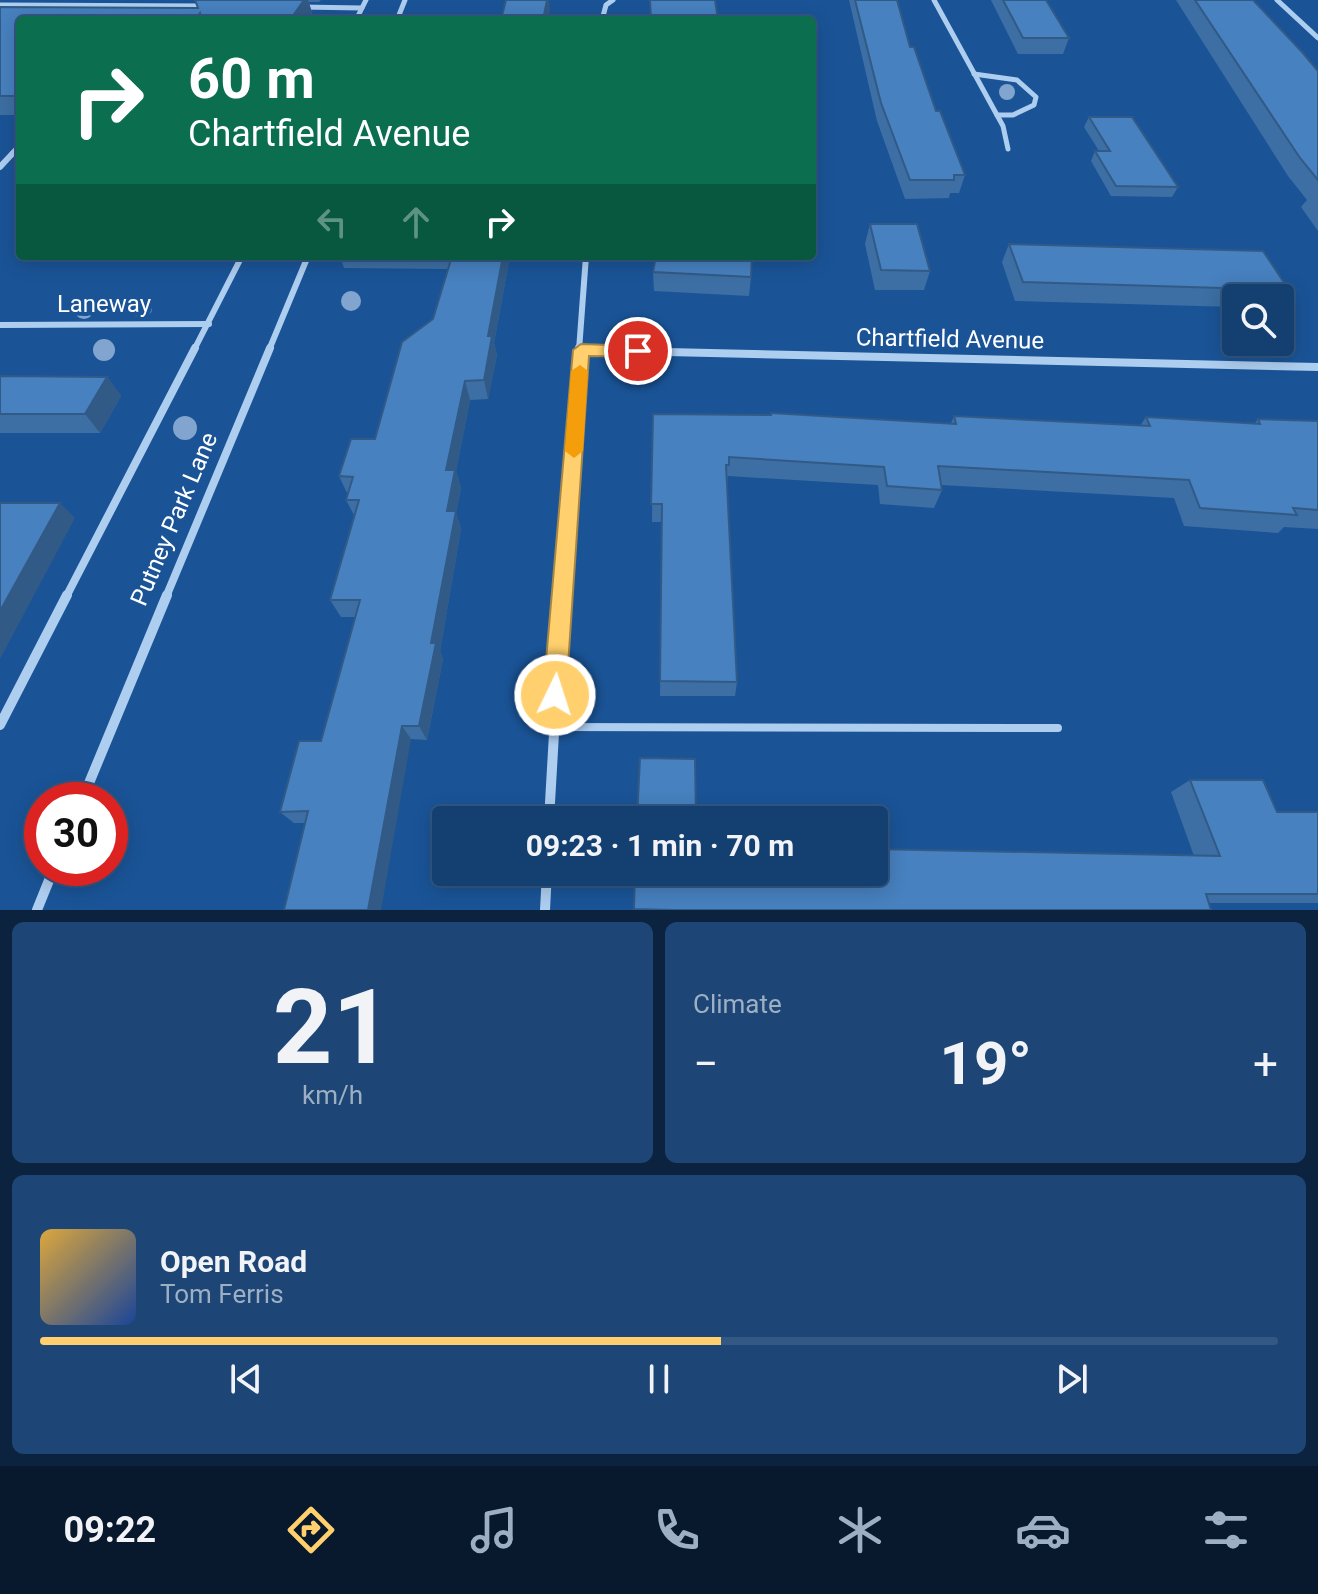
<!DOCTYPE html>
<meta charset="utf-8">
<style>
body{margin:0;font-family:Roboto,sans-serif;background:#1d4676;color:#f1f3f6;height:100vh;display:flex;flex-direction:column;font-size:30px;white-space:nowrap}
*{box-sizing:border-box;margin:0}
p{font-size:26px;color:#9dafc3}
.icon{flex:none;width:44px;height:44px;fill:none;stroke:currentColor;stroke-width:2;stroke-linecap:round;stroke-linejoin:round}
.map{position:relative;height:910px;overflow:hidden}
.sheet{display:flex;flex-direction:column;gap:12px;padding:12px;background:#0b233e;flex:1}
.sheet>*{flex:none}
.top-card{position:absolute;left:16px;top:16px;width:800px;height:244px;border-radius:8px;box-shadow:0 4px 20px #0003,0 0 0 2px #335884;background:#0b6e4f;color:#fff;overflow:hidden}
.tools{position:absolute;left:1222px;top:284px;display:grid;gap:16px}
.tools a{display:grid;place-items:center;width:72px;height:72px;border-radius:8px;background:#143f71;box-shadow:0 4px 20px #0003,0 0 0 2px #335884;font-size:40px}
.speed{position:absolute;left:24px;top:782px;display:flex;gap:16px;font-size:40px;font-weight:700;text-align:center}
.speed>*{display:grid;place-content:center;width:104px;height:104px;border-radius:50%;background:#143f71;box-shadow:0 4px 20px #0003,0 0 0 2px #335884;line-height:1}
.speed .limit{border:12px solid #d22;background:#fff;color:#111}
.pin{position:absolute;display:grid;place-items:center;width:68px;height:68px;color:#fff;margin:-34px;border:4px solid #fff;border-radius:50%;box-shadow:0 2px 8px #0007}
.me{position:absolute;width:88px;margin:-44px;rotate:4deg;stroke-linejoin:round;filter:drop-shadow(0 0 6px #0008)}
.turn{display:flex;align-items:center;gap:28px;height:168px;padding:0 40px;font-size:36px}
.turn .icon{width:104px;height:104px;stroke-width:2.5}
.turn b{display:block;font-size:56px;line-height:68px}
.lanes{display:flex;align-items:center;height:76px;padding:0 40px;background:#0003;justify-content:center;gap:40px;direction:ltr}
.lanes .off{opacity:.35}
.big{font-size:60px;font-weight:700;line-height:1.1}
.sheet .card{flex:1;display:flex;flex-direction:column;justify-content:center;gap:12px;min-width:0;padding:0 28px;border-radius:12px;background:#1d4676}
.sheet .dial{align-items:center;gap:0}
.dial b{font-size:104px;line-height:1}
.song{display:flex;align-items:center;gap:24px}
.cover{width:96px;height:96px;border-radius:12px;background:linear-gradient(135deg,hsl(40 70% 55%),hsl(220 70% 35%))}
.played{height:8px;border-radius:4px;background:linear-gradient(90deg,#ffd06d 55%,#335884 55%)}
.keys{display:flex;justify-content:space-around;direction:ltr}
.heat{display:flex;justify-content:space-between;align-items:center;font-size:44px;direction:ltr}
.sheet .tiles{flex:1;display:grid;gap:12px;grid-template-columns:1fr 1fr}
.card:last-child{grid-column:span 2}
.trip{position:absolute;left:432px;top:806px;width:456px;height:80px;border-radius:8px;background:#143f71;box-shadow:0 4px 20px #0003,0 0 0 2px #335884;font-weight:700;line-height:80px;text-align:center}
.dock{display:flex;height:128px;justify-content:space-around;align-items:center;background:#08192d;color:#9dafc3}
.dock .icon{width:56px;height:56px}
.dock .current{color:#ffd06d}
.dock b{font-size:36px;color:#f1f3f6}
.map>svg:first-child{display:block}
</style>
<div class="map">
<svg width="1318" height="910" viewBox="0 0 1318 910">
<rect width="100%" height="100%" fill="#1a5497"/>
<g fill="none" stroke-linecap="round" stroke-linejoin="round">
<polyline stroke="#aecef0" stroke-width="8" points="552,727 1058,728"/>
<g stroke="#aecef0" stroke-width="5">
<polyline points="934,0 1003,126 1008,149"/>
<polyline points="1277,0 1318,38"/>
<polyline points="0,5 206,6"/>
<polyline points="299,7 362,8"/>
<polyline points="356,20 366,0"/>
<polyline points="397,20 405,0"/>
<polyline points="602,20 606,5 613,0"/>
<polyline points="974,74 1017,80 1036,97 1034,105 1013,115 997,115"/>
<polyline points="11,155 20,144"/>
</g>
<g stroke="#aecef0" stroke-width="6">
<polyline points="0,167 13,153"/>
<polyline points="0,325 209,324"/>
<polyline points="194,350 242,256"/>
<polyline points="269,350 308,256"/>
<polyline points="579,350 586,256"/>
</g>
<g stroke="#aecef0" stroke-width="8">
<polyline points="581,350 1318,367"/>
<polyline points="66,597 195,348"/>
<polyline points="166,597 270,348"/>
<polyline points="561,597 579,348"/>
</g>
<g stroke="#aecef0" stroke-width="10">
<polyline points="0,725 67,595"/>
<polyline points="82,800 167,595"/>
<polyline points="549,820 562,595"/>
<polyline points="37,910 54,868"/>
<polyline points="545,910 547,872"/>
</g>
</g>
<g fill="#81a5ce">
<circle cx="1007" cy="92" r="8"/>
<circle cx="351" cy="301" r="10"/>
<circle cx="142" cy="308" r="10"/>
<circle cx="84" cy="309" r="10"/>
<circle cx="104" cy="350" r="11"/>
<circle cx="185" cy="428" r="12"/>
</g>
<g fill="#3d6fa4">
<polygon points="195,0 321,0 319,2 309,2 312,13 308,20 20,20 20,115 0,115 0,7 198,8"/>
<polygon points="849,0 897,0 910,47 936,111 965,175 959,193 950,193 949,198 905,199 877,121"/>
<polygon points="991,0 1046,0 1069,38 1063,54 1018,54"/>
<polygon points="1176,0 1253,0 1318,71 1318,231 1301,207 1307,200 1288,176"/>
<polygon points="1089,117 1178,187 1172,197 1111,196 1091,161 1095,151 1099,151 1084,127"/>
<polygon points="870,224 930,271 924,290 875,290 865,244"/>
<polygon points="1009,244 1289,290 1280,301 1280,298 1236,298 1236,307 1015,301 1002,262"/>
<polygon points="155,256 209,256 206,260 158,261"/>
<polygon points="340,256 510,256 494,343 497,355 488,399 470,400 456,471 461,488 456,513 461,529 440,651 443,659 427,740 411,739 305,823 294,823 280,812 321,741 356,617 341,617 330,600 354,515 346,500 348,495 339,476 375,439 433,319 448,269 344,268"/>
<polygon points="653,272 751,277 749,296 654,291"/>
<polygon points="0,376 107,377 121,396 100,433 0,433"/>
<polygon points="653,414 951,423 954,416 1140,426 1146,417 1255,423 1258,419 1318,421 1318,529 1284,527 1278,533 1184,526 1174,498 941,485 942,490 934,508 880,504 878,485 728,476 727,483 737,682 735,696 660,696 662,522 652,522"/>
<polygon points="1190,780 1277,812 1318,812 1318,903 1209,903 1211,910 634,910 635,872 1194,856 1171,792"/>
</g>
<g fill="#325a86">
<polygon points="304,0 308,0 312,13 308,20 290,20"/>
<polygon points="547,0 549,0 550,10 548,20 543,20"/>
<polygon points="503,256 510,256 494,343 497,355 488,399 484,380 488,336"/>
<polygon points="107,377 121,396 100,433 85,414"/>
<polygon points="465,381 470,400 456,471 461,488 456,513 461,529 440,651 443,659 427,740 419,726 447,511 446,470"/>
<polygon points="60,503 75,518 0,659 0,611"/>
<polygon points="402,726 411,739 381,910 368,910"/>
</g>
<g fill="#4781bf" stroke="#325a86" stroke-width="2">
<polygon points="195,0 304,0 290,20 202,20 200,13 195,20 20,20 20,96 0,96 0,7 198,8"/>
<polygon points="506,0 547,0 543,20 501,20"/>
<polygon points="650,0 715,0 718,20 651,20"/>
<polygon points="855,0 897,0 910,47 914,47 936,111 940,111 965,175 954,175 954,180 910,180 881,103"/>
<polygon points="1003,0 1046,0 1069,38 1023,38"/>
<polygon points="1195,0 1253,0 1302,52 1318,71 1318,180 1300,158"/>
<polygon points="1089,117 1132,117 1178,187 1116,186 1095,151 1110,151"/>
<polygon points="870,224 917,224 930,271 881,270"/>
<polygon points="1009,244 1263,251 1289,290 1023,282"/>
<polygon points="452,256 503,256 488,336 492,336 484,380 465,381 446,470 455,470 447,511 456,511 431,643 436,643 419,726 402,726 368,910 284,910 308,811 280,812 299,741 321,741 360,600 330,600 359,500 346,500 353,477 339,476 351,439 375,439 402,342 433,319"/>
<polygon points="656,256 752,256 751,277 653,272"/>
<polygon points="0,376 107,377 85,414 0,414"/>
<polygon points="771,413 956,424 954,416 1150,426 1146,417 1260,424 1258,419 1318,421 1318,510 1293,508 1297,515 1200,508 1189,480 938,466 942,490 887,486 884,467 729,457 729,465 726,465 737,682 660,681 662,504 651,504 653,414 771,415"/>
<polygon points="0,503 60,503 0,611"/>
<polygon points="640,758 695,759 696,820 637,820"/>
<polygon points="1190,780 1263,780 1277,812 1318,812 1318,894 1206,894 1211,910 673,910 634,909 635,872 874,872 874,849 1220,856"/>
</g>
<polygon fill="#ffd06d" stroke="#a68747" stroke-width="2" points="581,344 638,346 646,351 638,357 589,356 566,695 563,703 555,706 547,703 543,695 573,350"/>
<polygon fill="#f59e0b" points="580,365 588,371 583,451 574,458 565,451 571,371"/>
<g text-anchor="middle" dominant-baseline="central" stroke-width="8" stroke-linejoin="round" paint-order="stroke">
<g font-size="24" fill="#fff" stroke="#1a5497">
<text x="104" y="304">Laneway</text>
<text transform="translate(950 339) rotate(1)">Chartfield Avenue</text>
<text transform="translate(174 519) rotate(-67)">Putney Park Lane</text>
</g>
</g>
</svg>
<div class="tools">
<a><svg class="icon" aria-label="search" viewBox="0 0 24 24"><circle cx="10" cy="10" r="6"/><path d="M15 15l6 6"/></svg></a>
</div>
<div class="speed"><div class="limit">30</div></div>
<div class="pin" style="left:638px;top:351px;background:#d93025"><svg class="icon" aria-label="arrive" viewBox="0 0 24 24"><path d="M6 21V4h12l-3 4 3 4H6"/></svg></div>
<svg class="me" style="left:555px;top:695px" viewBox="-20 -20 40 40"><circle r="17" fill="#ffd06d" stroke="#fff" stroke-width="3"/><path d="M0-11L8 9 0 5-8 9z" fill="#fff"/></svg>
<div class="trip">09:23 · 1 min · 70 m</div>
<div class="top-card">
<div class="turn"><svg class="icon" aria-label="right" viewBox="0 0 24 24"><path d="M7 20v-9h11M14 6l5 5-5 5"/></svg><div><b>60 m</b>Chartfield Avenue</div></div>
<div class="lanes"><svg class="icon off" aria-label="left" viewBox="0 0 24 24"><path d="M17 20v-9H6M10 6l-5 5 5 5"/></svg><svg class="icon off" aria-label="ahead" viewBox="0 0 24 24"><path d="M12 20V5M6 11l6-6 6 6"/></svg><svg class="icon" aria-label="right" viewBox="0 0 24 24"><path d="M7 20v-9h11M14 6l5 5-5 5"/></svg></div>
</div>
</div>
<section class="sheet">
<div class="tiles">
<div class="card dial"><b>21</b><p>km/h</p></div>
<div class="card"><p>Climate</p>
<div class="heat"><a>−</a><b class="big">19°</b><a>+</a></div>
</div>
<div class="card">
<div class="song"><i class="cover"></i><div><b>Open Road</b><p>Tom Ferris</p></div></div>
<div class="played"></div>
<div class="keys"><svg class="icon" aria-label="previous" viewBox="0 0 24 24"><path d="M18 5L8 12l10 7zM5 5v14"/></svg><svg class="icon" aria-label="pause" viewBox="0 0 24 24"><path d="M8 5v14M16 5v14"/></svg><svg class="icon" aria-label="next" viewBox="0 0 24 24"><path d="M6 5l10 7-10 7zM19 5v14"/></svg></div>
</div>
</div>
</section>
<nav class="dock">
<b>09:22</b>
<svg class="icon current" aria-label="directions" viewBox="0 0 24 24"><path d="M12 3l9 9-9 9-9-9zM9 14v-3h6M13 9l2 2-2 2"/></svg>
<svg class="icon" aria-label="music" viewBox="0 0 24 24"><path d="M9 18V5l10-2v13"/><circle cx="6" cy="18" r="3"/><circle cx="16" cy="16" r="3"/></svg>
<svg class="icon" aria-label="phone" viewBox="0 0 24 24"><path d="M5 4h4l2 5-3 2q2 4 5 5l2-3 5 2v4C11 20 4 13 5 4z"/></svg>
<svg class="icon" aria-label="climate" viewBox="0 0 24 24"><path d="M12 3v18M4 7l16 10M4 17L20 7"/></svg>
<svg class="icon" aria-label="car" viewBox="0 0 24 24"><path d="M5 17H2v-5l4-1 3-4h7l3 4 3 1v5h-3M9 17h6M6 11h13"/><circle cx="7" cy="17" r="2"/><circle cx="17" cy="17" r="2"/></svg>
<svg class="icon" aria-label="filters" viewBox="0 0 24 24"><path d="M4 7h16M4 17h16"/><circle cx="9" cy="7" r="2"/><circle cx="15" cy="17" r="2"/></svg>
</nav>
